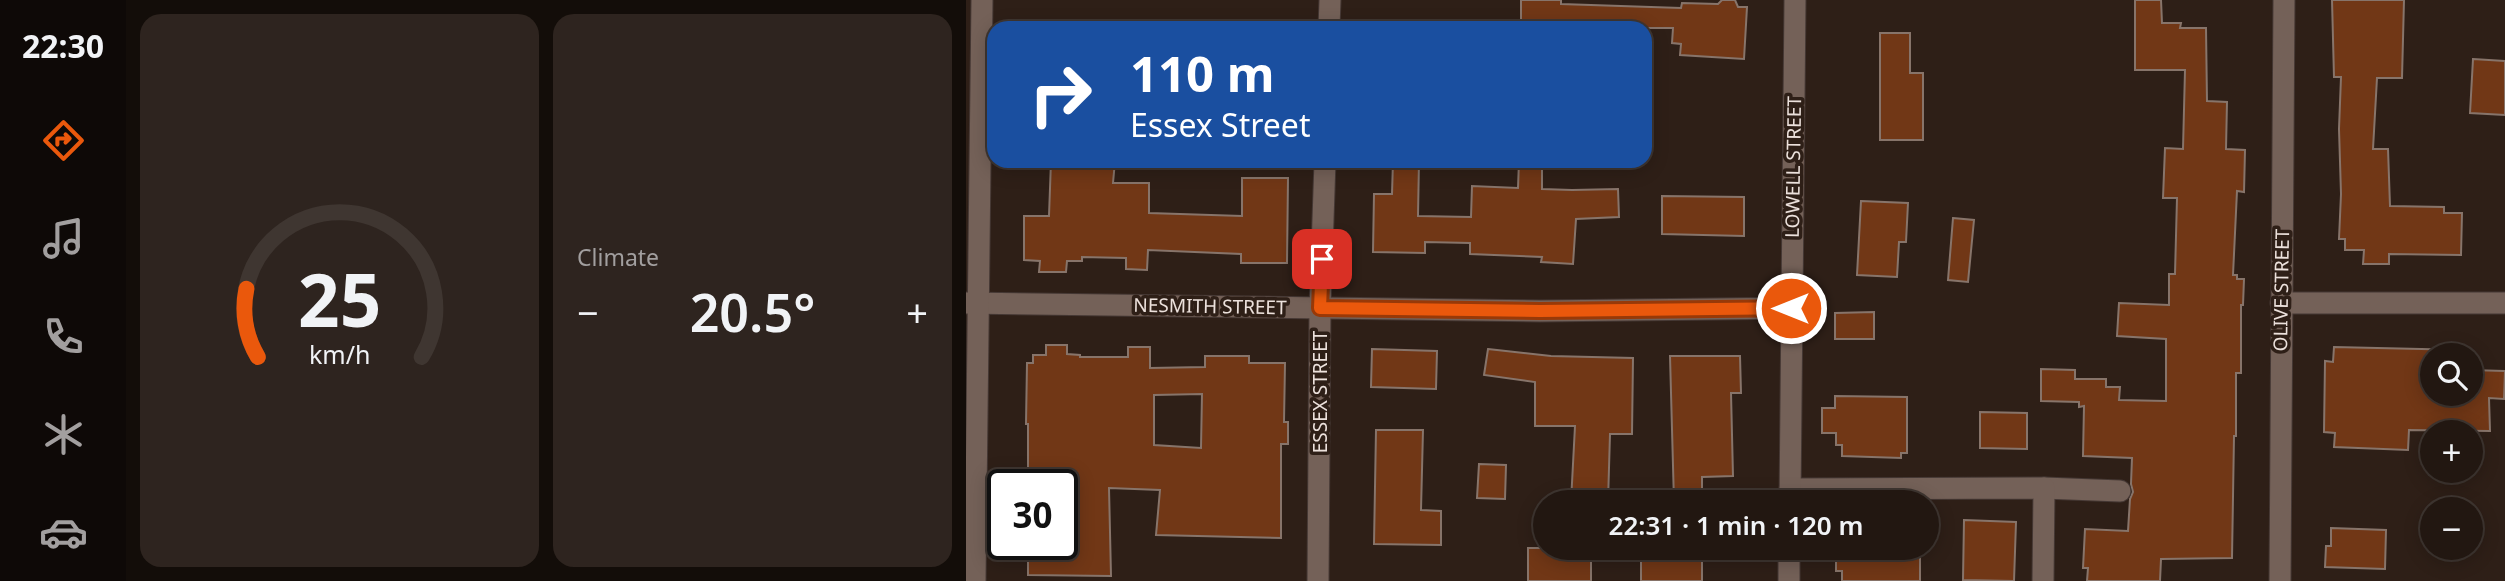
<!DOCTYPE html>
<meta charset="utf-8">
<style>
body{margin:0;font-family:"Noto Sans",sans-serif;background:#2e241f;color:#f1f3f6;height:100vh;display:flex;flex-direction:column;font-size:26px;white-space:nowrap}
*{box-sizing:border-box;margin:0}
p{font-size:23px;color:#a29f9f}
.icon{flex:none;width:38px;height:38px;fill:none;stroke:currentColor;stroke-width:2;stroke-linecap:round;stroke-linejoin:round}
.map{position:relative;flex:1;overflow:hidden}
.side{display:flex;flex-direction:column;gap:14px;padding:14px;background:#130d09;width:840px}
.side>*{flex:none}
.hud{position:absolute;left:21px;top:21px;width:665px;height:147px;border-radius:21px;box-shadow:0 4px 18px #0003,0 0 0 2px #3f3631;background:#1a4fa0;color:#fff;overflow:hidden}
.buttons{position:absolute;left:1454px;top:343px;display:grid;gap:14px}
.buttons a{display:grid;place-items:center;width:63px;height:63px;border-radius:50%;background:#221711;box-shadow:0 4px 18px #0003,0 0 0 2px #3f3631;font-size:35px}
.speed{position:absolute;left:21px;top:469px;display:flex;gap:14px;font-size:35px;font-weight:700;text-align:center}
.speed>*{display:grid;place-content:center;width:91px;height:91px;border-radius:50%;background:#221711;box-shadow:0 4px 18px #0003,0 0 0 2px #3f3631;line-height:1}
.speed .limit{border:4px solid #111;border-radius:10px;background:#fff;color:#111}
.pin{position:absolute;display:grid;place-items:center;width:60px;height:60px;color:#fff;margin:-30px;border-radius:14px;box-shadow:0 4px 10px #0006}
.me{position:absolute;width:77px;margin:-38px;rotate:270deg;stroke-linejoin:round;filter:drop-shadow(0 0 5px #0008)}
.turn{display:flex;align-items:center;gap:24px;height:147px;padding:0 28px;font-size:32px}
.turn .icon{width:91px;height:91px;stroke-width:2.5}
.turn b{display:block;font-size:49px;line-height:60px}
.big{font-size:52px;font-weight:600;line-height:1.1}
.side .tile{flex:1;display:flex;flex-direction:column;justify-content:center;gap:10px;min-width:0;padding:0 24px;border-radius:21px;background:#2e241f}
.side .dial{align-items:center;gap:0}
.dial svg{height:182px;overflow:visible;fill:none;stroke:#3f3631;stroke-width:7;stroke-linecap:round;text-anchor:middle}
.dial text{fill:#f1f3f6;stroke:none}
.heat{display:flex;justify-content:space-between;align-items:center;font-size:38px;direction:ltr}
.side .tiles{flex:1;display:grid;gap:14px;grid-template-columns:repeat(2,1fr)}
.trip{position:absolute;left:567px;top:490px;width:406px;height:70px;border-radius:35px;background:#221711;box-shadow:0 4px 18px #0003,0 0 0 2px #3f3631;font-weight:600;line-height:70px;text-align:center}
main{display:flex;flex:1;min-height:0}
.dock{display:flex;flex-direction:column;width:126px;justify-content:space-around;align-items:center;background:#0e0907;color:#a29f9f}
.dock .icon{width:49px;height:49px}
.dock .current{color:#ea580c}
.dock b{font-size:32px;color:#f1f3f6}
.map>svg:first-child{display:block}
</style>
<main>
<nav class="dock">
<b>22:30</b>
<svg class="icon current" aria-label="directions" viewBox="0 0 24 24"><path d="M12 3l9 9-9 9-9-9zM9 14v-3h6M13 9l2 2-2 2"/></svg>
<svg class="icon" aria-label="music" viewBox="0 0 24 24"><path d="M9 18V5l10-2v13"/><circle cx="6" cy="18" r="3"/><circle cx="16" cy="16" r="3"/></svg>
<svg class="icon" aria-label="phone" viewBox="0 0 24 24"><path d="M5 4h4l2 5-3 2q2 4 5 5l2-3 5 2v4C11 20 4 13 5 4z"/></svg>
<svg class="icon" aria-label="climate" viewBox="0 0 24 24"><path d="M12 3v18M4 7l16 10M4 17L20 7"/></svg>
<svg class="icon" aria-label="car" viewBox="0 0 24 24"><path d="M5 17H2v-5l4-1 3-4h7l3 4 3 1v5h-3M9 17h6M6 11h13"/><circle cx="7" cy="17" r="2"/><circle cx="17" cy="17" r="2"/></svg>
</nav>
<section class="side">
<div class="tiles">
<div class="tile dial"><svg viewBox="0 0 100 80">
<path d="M14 69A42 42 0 1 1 86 69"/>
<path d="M14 69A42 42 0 0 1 9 39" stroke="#ea580c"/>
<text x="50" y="56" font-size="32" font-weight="700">25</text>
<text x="50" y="72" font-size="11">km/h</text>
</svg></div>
<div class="tile"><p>Climate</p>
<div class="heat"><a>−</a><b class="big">20.5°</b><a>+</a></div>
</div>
</div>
</section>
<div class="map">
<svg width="1539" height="581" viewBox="0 0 1539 581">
<rect width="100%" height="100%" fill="#2e1f17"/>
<g fill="#713716" stroke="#87746a" stroke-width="2" fill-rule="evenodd">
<polygon points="555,0 595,0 595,4 715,8 716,3 752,4 756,0 769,0 772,7 781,7 778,59 714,55 715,44 706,43 707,28 555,28"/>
<polygon points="1169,0 1195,0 1196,23 1215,23 1214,28 1240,28 1241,101 1261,102 1260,149 1279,150 1278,192 1271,191 1267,275 1271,275 1271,279 1278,279 1277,305 1275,305 1275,373 1270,373 1270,436 1268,436 1266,558 1195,559 1194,581 1121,581 1122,568 1117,568 1119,529 1162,531 1164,499 1167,492 1165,484 1166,458 1117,456 1118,406 1113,407 1113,402 1075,401 1075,369 1109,370 1109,379 1140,379 1140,387 1154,387 1153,400 1200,401 1200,339 1151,336 1153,303 1203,305 1203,274 1209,274 1211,198 1197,198 1199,148 1217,149 1219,70 1169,70"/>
<polygon points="1366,0 1438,0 1436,78 1411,78 1407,149 1422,149 1424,206 1478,207 1478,213 1496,213 1495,255 1423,254 1423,264 1397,264 1398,250 1379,250 1379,239 1373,239 1375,194 1373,129 1375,77 1368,77"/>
<polygon points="914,33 944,33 944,73 957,73 957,140 914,140"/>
<polygon points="1507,59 1539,61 1539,115 1504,113"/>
<polygon points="85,161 149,161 147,183 183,183 183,213 276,216 276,178 322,178 321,263 275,263 275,254 182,250 181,270 160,269 160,258 116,257 116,261 101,261 100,272 73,272 74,261 58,260 58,216 83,216"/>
<polygon points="427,161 453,161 452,216 505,217 506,186 552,188 553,161 576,161 576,189 606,190 652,189 653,217 610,219 607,264 575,262 576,257 504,254 504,243 459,242 459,253 407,252 408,194 426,194"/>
<polygon points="696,196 778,197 778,236 696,234"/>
<polygon points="895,201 942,203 940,242 933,242 931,277 891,275"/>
<polygon points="987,218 1008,220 1002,282 982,280"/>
<polygon points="908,312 908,339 869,339 869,313"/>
<path d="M 80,345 L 101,345 L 101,354 L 114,355 L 114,357 L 162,357 L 162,347 L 184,347 L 184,368 L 239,367 L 239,356 L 283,356 L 283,363 L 319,363 L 318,422 L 322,422 L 322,444 L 315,444 L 315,538 L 190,535 L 194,490 L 143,488 L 145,576 L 62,575 L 62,548 L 70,548 L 70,544 L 96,544 L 96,485 L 62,483 L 62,424 L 60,424 L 61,363 L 67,363 L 67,355 L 80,355 ZM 236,394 L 235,448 L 188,445 L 188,395 Z"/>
<polygon points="1368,347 1498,350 1498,355 1466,355 1466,394 1505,394 1505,370 1539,371 1538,399 1523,398 1524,431 1443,430 1442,450 1368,447 1369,433 1358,432 1359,361 1367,362"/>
<polygon points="406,349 471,351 470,389 405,387"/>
<polygon points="522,349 585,356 667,358 666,434 644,434 642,502 605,502 609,426 569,426 569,382 518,375"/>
<polygon points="704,356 774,356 775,393 765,393 767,476 736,477 736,502 708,502"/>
<polygon points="869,396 941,397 941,453 935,453 935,458 876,456 876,445 870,445 870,433 856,433 856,408 869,408"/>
<polygon points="1014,412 1061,413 1061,449 1014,448"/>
<polygon points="410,430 457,430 455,510 475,511 475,545 408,544"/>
<polygon points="513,464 540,465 539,499 511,498"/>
<polygon points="998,520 1050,522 1048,581 997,580"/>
<polygon points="1365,528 1420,530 1419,569 1359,567 1360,546 1365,546"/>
<rect x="562" y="548" width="63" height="33"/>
<rect x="675" y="548" width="61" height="33"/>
<polygon points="870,548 954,548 954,581 876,581 876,571 870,571"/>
</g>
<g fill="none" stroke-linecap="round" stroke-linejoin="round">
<g stroke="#453834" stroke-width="23">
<g id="street">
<polyline points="363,28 364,0"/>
<polyline points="0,303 574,311 825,308"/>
<polyline points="1315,303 1539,303"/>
<polyline points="1078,488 1154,491"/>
<polyline points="824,489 1078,488 1077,581"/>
<polyline points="824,502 829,0"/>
<polyline points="9,581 16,0"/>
<polyline points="352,581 354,308 359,161"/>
<polyline points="823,581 823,548"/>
<polyline points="1314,581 1318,0"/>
</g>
</g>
<use href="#street" stroke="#746158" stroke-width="21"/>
</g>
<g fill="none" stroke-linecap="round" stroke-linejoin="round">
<g stroke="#983908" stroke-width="18">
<polyline id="route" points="356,259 354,308 574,311 825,308"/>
</g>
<use href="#route" stroke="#ea580c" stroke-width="12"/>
</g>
<g text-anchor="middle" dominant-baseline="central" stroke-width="7" stroke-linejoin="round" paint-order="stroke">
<g font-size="19" fill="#ece1dc" stroke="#2e1f17">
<text transform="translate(827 167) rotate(-89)">LOWELL STREET</text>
<text transform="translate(1315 290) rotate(-89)">OLIVE STREET</text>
<text transform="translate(244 306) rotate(1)">NESMITH STREET</text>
<text transform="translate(354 392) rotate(-90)">ESSEX STREET</text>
</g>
</g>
</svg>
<div class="buttons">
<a><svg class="icon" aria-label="search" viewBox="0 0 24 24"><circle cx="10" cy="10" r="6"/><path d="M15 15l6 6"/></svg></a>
<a>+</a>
<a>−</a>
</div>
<div class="speed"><div class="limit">30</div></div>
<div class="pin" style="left:356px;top:259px;background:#d93025"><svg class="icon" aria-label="arrive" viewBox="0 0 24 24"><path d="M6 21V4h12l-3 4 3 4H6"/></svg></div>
<svg class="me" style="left:825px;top:308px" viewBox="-20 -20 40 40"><circle r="17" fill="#ea580c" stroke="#fff" stroke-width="3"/><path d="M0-11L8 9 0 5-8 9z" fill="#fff"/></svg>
<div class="trip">22:31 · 1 min · 120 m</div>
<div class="hud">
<div class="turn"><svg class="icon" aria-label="right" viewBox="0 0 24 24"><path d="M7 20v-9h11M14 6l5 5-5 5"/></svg><div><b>110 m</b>Essex Street</div></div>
</div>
</div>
</main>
